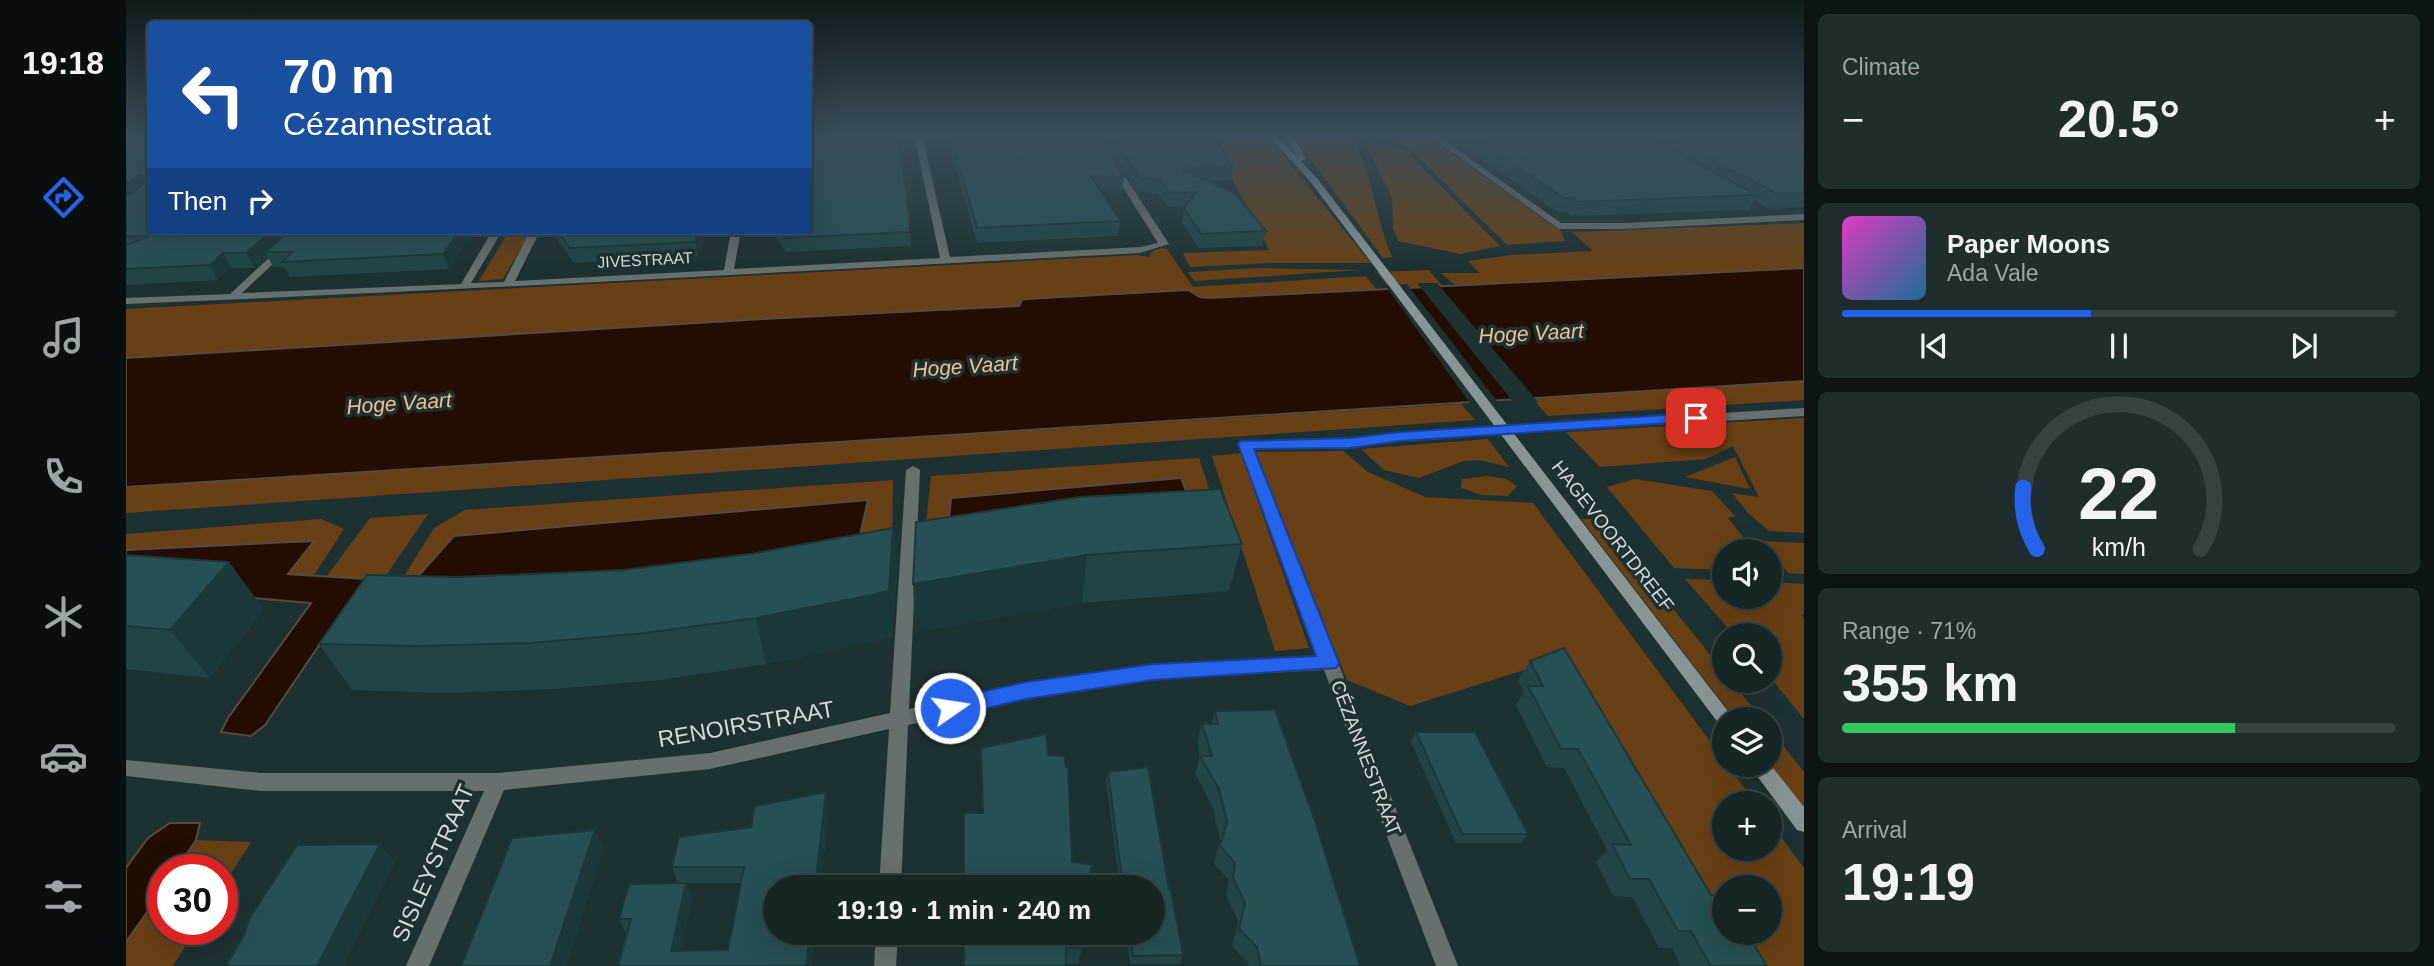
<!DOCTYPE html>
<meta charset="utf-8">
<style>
body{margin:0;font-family:Arial,sans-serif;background:#1f2d2e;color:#f1f3f6;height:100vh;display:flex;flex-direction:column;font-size:26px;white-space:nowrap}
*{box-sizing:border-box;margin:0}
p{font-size:23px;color:#9ea5a7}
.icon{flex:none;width:38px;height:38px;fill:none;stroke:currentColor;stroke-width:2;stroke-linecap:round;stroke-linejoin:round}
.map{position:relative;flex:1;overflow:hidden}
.panel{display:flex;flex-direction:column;gap:14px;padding:14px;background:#0c1415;width:630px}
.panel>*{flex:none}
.top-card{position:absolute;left:21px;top:21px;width:665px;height:214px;border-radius:7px;box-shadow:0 7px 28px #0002,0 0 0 2px #354243;background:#1a4fa0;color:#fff;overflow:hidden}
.buttons{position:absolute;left:1586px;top:539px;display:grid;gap:14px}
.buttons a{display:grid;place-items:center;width:70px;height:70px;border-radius:50%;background:#162526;box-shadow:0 7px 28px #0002,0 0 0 2px #354243;font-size:35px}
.speed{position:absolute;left:21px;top:854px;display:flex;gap:14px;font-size:35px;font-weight:700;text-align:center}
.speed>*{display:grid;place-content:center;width:91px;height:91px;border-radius:50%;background:#162526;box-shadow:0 7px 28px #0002,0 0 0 2px #354243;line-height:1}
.speed .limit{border:10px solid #d22;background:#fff;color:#111}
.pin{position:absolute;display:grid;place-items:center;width:60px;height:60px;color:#fff;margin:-30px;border-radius:14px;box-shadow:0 4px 10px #0006}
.me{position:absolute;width:77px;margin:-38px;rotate:77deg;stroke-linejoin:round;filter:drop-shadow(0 0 5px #0008)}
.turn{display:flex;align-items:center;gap:24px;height:147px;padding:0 21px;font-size:32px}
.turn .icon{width:91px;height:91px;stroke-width:2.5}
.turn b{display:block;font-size:49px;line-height:60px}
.then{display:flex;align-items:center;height:66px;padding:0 21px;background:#0003;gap:14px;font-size:26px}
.big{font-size:52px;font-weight:800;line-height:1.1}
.panel .tile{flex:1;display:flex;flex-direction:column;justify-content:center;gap:10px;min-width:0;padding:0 24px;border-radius:10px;background:#1f2d2e}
.panel .dial{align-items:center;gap:0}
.dial svg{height:182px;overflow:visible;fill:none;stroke:#354243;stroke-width:7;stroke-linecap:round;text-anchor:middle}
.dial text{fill:#f1f3f6;stroke:none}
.song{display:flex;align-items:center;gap:21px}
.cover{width:84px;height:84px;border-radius:10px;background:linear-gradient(135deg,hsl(310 70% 55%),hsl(200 70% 35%))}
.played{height:7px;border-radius:4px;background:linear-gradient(90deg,#2563eb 45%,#354243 45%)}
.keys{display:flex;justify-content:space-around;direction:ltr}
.heat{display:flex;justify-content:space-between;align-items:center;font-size:38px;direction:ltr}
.charge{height:10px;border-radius:5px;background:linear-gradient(90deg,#34c759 71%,#354243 0)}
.trip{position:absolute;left:637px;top:875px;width:402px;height:70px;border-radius:35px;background:#162526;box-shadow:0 7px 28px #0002,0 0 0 2px #354243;font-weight:800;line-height:70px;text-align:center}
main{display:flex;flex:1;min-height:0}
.menu{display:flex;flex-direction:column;width:126px;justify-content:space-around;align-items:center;background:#090f0f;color:#9ea5a7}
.menu .icon{width:49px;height:49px}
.menu .selected{color:#2563eb}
.menu b{font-size:32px;color:#f1f3f6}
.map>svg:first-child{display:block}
</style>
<main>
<nav class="menu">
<b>19:18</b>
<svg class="icon selected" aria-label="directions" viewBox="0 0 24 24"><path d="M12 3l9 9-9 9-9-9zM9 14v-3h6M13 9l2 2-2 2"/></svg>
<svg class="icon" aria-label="music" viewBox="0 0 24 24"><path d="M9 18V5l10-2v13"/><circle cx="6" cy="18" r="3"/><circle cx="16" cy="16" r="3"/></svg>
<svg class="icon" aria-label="phone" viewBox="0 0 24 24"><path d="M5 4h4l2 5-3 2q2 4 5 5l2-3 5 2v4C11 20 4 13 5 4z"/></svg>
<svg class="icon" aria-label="climate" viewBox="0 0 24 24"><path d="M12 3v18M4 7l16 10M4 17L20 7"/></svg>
<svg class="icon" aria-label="car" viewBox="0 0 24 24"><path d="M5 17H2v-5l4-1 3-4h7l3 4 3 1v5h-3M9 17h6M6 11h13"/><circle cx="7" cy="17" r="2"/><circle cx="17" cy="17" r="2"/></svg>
<svg class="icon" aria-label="filters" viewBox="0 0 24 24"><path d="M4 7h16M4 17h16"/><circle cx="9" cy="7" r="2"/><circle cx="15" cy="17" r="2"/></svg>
</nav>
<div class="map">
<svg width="1678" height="966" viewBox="0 0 1678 966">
<rect width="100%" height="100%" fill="#1e3132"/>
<g fill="#694015">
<polygon points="1077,135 1140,135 1245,263 1148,263 1064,267 1057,253 1143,250 1101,169"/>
<path d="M 1167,135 L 1224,135 C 1247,172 1249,218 1266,257 L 1257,258 Z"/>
<polygon points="1235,135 1299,135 1435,231 1439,241 1381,245 1284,149 1266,142 1237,139"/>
<polygon points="1239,142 1262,145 1280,151 1374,246 1335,254 1272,241 1267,228 1266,198"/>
<polygon points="1678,223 1678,268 1329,285 1315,273 1353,273 1342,261 1386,255 1467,251 1446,232"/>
<polygon points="383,231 405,231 377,279 353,281"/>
<polygon points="1036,248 1041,249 1067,287 1240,276 1250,289 1084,298 1074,297 1062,290 901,299 893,306 637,319 0,358 0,309 1012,255 1022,257 1028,250"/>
<polygon points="1131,268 1236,270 1068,281 1062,272"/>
<polygon points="1303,270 1316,286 1263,288 1251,272"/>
<polygon points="1678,381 1678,400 1422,416 1407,399"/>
<polygon points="1335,404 1349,420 0,513 0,487"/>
<polygon points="1678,418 1678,533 1643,531 1622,513 1606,493 1633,497 1607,446 1580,459 1474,467 1440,432"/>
<polygon points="1362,439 1383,467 1353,460 1338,461 1293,478 1258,470 1235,449"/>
<polygon points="1217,451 1242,472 1299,497 1407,503 1598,760 1598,765 1601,765 1630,803 1598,803 1598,849 1643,849 1643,821 1678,868 1678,966 1629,966 1608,933 1643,933 1643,887 1598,887 1598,917 1433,659 1284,706 1221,680 1130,452"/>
<polygon points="1115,453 1183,648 1149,651 1086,456"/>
<polygon points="1609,457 1624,489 1559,477"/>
<polygon points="1073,458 1093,518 1071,519 1055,478 825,498 821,539 798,542 805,476"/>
<polygon points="1362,476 1380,479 1391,486 1382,496 1356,495 1335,488 1336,479"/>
<polygon points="1509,479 1586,491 1609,516 1602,518 1628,551 1598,551 1598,570 1548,568 1481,487"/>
<polygon points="767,480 766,544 731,546 742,501 287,582 275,581 308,528 339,510"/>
<polygon points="302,514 257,580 201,576 244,518"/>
<polygon points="195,519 218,529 188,575 161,574 187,541 0,550 0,534"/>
<polygon points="1455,519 1475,519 1598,672 1598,681 1605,681 1636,719 1609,719"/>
<polygon points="1635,541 1678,543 1678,574 1662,573"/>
<polygon points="1559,579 1598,580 1598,597 1643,597 1643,582 1678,584 1678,614 1676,614 1678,618 1678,719 1643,676 1643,635 1608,635"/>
<polygon points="1643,728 1678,772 1678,810 1643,764"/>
<polygon points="70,840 125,842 96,888 96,870 50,870"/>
<polygon points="37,889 37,929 70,929 47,966 0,966 0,942"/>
</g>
<g fill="#220d00" stroke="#564a42" stroke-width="2">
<polygon points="1678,268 1678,381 0,487 0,358 637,319 893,306 896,300 900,299 1062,290 1074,297 1084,298"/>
<polygon points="1055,478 1071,519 821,539 825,498"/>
<polygon points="742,500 728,561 221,604 139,725 125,736 95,732 102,718 185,603 72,593 0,592 0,550 188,541 162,574 287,582 328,536"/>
<polygon points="44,823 74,823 70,840 50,870 37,870 37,889 0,942 0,868 22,838"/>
</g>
<g fill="#1e3132">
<polygon points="1291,283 1311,283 1412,402 1389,404"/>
<polygon points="1281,284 1374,405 1346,406 1259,285"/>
</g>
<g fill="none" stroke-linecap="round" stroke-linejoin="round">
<g fill="#677070" fill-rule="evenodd">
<path d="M 788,135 L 796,135 L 824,257 L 1014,247 L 1032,243 L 964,135 L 972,135 L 1043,244 L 1014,253 C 677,271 338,290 0,304 L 0,298 L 104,294 L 172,231 L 182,231 L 116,293 L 335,284 L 366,231 L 376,231 L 345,283 L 378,282 L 404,231 L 414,231 L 389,281 L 598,270 L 605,231 L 615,231 L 608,269 L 814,258 Z"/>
<polygon points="1302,135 1311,135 1435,223 1497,223 1678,214 1678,220 1497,229 1433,229"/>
<polygon points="1678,408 1678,416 1274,440 1224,447 1127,448 1332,966 1310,966 1198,670 1027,679 900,698 782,725 775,887 753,887 763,729 584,769 378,790 303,966 280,966 358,791 135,791 0,776 0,760 135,773 372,773 584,753 764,713 780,470 787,466 794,470 783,709 900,684 1027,665 1193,657 1112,444 1114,441 1224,439 1274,432"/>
<polygon points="750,933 772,933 770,966 748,966"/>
</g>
<g fill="#879596" fill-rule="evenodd">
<polygon points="1142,135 1150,135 1171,157 1159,135 1167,135 1180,159 1175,161 1190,177 1608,719 1598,719 1598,726 1593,724 1184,181"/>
<polygon points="1643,763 1678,807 1678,832 1671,830 1623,765"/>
</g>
</g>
<g fill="#214547">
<polygon points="0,135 24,135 24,231 349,231 323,269 164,277 158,267 147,267 141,256 129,268 105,268 92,280 0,285"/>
<polygon points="821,135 970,135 998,177 996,191 974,190 994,221 992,236 851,243"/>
<polygon points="974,135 1089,135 1096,143 1095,148 1101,154 1101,159 1107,166 1105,180 1082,181 1140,231 1136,246 1073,248 1056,223 1058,209 1061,206 1042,207 1031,193 1012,192"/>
<polygon points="1321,135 1678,135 1678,207 1644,209 1628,200 1623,210 1446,216 1440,212 1432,212"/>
<polygon points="783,213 785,246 660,252 647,231 682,231"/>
<polygon points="430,231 581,231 572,256 448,263 433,242"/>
<polygon points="790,522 1116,544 1103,591 956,603 789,632"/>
<polygon points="767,528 771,574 766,637 755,640 640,664 535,680 427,689 320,693 226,690 193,644 332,577 497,570 624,554"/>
<polygon points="0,555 103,562 138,610 84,678 0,669"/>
<polygon points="1404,661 1585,895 1641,966 1555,966 1546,948 1533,948 1506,897 1487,896 1470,862 1481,850 1438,768 1421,767 1390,705 1398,692 1392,680"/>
<polygon points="1089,711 1234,966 1123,966 1123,964 1106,946 1112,921 1100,895 1103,880 1088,864 1094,840 1087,808 1069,774 1074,756 1071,743 1076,724 1085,724"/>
<polygon points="1290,732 1402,834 1395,843 1330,843 1285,742"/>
<polygon points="855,748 922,755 946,862 964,883 962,887 838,887 856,813"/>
<polygon points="982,772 1043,890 1057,955 1054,964 1004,964 1000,933 1027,933 1027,887 994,887 980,781"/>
<polygon points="700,792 703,808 686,966 492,966 501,934 493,919 560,883 566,899 555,951 602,950 615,883 552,883 546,867 625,827"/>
<polygon points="838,933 956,947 952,964 940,964"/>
</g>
<g fill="#1b383a">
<polygon points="13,175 21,188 0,204 0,184"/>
<polygon points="145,231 168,231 139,252 141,256 129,268 120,253"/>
<polygon points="333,231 349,231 323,269 317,254"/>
<polygon points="573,231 581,231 572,256 569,242"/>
<polygon points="97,253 105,268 92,280 84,265"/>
<polygon points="767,528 771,574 766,637 755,640 640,664 630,618"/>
<polygon points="961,555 956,603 789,632 787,584"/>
<polygon points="103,562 138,610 84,678 44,630"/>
<polygon points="700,792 703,808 694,887 689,887"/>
<polygon points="469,830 478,848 441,966 424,966"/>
<polygon points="254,844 269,862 217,966 191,966"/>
<polygon points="967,865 962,887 958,887"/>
<polygon points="560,883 566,899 552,966 545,951"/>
<polygon points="684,933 689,933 686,966 680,966"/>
</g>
<g fill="#265053" stroke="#1b383a" stroke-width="2">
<polygon points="0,135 24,135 24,231 145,231 120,253 97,253 84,265 0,269 0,245 23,236 0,237 0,197 17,185 18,176 13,175 0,184"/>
<polygon points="682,135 772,135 783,213 784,232 658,238 654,231 682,231"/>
<polygon points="824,135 970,135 998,177 965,176 994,221 851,228"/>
<polygon points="984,135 1089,135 1096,143 1091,143 1101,154 1097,154 1107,166 1055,169 1109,193 1140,231 1075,234 1058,209 1070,192 1044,193 1033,179 1014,178"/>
<polygon points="1344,135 1518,135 1631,195 1453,202 1447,198 1438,198"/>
<polygon points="1537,135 1678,135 1678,193 1652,194"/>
<polygon points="163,231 333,231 317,254 156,262 166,252 139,252"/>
<polygon points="431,231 573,231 569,242 444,248"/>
<polygon points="1094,489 1116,544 961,555 787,584 790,522 954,497"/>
<polygon points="767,528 763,590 751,594 630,618 519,633 405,643 292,646 193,644 241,575 332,577 497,570 624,554"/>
<polygon points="0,555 103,562 44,630 0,626"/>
<polygon points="1438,648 1585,895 1598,895 1598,933 1621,933 1641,966 1585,966 1565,931 1552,931 1523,879 1504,879 1486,844 1505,845 1452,749 1435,749 1402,686 1417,686 1404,661"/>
<polygon points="1149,710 1190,824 1234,966 1135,966 1131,947 1113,929 1119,903 1107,878 1109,863 1094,846 1101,822 1093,789 1074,756 1086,756 1076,724 1092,724 1089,711"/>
<polygon points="1290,732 1349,732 1402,834 1336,834"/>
<polygon points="920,734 922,755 938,756 940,767 942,767 946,862 967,865 958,887 838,887 838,813 857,813 855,748"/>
<polygon points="1022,767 1043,890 1044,886 1057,955 1007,956 1004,933 1027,933 1027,887 997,887 982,772"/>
<polygon points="700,792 689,887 649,887 649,933 684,933 680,966 492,966 505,919 493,919 503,884 560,883 545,951 602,950 618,867 546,867 553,837 625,827 629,806"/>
<polygon points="469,830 424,966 335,966 386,838"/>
<polygon points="254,844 191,966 100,966 118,935 123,919 171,845"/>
<polygon points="838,933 954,933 956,947 940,948 940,966 838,966"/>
</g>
<linearGradient id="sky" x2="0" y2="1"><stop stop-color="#101b1c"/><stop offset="0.5" stop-color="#3b4e5a"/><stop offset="1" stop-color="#3b4e5a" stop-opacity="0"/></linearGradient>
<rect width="1678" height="270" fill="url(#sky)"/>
<polygon fill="#2563eb" stroke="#184099" stroke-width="2" points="1570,413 1575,414 1577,418 1575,421 1274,441 1224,448 1128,449 1213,663 1210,668 1027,680 900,699 824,717 817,714 814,708 817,702 824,699 900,682 1027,664 1190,656 1112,444 1114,441 1224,438 1274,432"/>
<g text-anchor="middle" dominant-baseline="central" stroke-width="7" stroke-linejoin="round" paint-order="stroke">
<g font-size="16" fill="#cfdadb" stroke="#1e3132">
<text transform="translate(519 260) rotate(-3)">JIVESTRAAT</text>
</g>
<g font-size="19" fill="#cfdadb" stroke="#1e3132">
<text transform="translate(1487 536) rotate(52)">HAGEVOORTDREEF</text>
<text transform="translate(1240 758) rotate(69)">CÉZANNESTRAAT</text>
</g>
<g font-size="21" font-style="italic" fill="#f4be8e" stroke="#1e3132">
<text transform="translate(1405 333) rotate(-3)">Hoge Vaart</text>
<text transform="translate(839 366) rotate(-4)">Hoge Vaart</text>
<text transform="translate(273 403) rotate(-4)">Hoge Vaart</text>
</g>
<g font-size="23" fill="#cfdadb" stroke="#1e3132">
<text transform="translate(620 724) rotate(-10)">RENOIRSTRAAT</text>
<text transform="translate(307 863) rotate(-66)">SISLEYSTRAAT</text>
</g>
</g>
</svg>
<div class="buttons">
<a><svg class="icon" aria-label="sound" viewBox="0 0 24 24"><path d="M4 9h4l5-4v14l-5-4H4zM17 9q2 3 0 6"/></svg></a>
<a><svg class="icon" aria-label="search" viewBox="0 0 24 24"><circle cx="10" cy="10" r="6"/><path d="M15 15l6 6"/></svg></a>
<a><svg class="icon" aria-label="layers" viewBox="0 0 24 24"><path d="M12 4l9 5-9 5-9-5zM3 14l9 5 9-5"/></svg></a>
<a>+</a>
<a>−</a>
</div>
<div class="speed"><div class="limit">30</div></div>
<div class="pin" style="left:1570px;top:418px;background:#d93025"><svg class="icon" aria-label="arrive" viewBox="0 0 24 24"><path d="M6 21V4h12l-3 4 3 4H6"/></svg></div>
<svg class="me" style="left:824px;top:708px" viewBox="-20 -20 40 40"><circle r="17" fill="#2563eb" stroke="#fff" stroke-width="3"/><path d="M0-11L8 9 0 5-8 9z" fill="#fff"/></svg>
<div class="trip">19:19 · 1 min · 240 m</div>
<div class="top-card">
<div class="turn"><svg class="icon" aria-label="left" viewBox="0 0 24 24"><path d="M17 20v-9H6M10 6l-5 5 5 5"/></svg><div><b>70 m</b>Cézannestraat</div></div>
<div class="then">Then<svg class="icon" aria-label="right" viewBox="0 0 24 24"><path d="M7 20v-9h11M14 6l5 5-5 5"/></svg></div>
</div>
</div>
<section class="panel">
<div class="tile"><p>Climate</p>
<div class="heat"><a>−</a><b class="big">20.5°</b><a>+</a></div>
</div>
<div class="tile">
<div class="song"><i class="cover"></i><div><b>Paper Moons</b><p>Ada Vale</p></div></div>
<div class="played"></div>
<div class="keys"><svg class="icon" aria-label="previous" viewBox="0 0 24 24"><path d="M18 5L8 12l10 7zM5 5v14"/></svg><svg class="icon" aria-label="pause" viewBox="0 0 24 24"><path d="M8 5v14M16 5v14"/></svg><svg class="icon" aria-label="next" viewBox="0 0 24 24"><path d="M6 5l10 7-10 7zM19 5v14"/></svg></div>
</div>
<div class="tile dial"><svg viewBox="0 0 100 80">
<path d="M14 69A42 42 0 1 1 86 69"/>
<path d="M14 69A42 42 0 0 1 8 42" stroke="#2563eb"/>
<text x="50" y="56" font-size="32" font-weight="700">22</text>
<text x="50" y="72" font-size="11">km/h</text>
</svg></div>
<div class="tile"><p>Range · 71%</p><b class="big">355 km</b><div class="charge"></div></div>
<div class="tile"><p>Arrival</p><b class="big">19:19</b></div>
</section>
</main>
